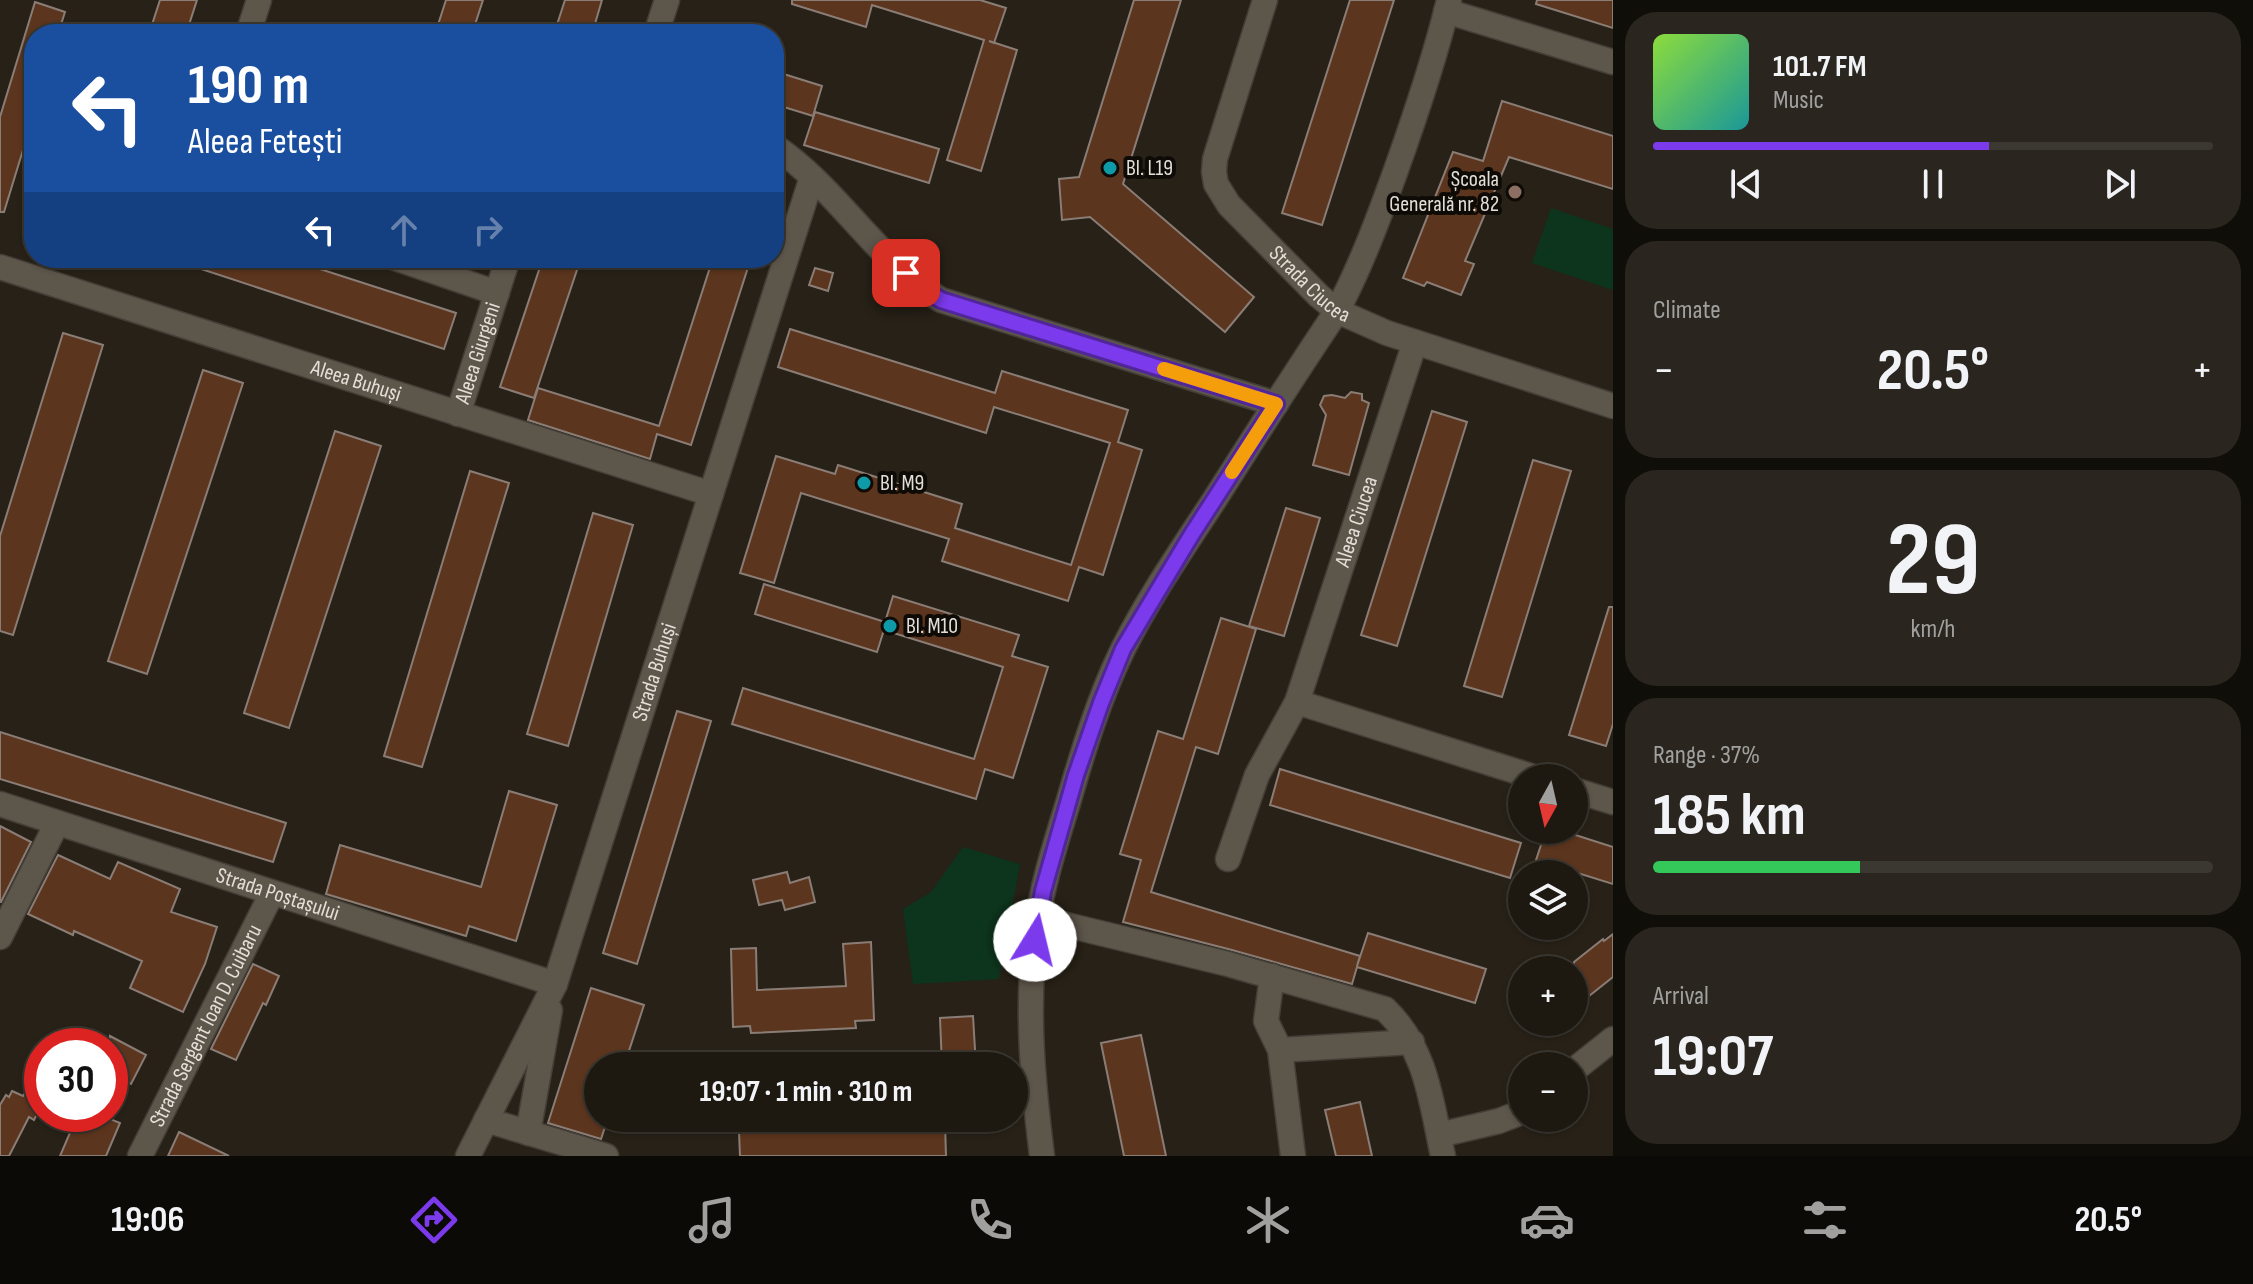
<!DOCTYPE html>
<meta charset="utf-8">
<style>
body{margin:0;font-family:"Sofia Sans Condensed",sans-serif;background:#2a261f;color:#f1f3f6;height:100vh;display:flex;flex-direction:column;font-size:30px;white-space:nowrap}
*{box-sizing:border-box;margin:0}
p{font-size:26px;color:#a0a09f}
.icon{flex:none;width:44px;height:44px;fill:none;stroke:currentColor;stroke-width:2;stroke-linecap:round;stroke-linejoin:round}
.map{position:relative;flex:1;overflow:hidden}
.drawer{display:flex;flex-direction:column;gap:12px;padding:12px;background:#100e09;width:640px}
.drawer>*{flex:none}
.hud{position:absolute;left:24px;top:24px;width:760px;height:244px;border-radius:32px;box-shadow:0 2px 6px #0004,0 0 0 2px #3b3831;background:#1a4fa0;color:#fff;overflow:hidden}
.needle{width:52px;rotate:188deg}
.buttons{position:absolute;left:1508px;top:764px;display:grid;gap:16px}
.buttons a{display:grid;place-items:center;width:80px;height:80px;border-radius:50%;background:#1d1911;box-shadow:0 2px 6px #0004,0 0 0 2px #3b3831;font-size:40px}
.speed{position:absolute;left:24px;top:1028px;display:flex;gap:16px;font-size:40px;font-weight:700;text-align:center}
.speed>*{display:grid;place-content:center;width:104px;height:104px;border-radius:50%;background:#1d1911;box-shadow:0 2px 6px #0004,0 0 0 2px #3b3831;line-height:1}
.speed .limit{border:12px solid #d22;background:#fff;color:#111}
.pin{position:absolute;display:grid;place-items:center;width:68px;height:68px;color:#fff;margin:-34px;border-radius:16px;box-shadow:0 4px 12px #0006}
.me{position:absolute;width:88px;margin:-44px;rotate:9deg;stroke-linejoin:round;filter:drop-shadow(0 0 6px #0008)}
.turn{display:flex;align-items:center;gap:28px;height:168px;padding:0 32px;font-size:36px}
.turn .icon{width:104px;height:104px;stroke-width:2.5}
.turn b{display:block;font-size:56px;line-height:68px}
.lanes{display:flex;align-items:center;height:76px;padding:0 32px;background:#0003;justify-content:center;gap:40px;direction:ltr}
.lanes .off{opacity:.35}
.big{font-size:60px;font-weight:700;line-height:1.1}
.drawer .tile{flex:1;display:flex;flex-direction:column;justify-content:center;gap:12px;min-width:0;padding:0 28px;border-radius:32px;background:#2a261f}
.drawer .dial{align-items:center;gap:0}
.dial b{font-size:104px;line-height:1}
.song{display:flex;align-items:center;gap:24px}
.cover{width:96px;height:96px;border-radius:12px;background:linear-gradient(135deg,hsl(90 70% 55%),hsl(180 70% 35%))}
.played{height:8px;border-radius:4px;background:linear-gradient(90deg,#7c3aed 60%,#3b3831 60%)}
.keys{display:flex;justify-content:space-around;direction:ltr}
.heat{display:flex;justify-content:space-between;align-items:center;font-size:44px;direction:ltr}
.charge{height:12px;border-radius:6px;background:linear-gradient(90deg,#34c759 37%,#3b3831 0)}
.trip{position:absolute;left:584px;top:1052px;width:444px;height:80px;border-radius:40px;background:#1d1911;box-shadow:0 2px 6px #0004,0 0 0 2px #3b3831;font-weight:700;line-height:80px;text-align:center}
.dock{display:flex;height:128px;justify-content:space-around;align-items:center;background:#0c0a07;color:#a0a09f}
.dock .icon{width:56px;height:56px}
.dock .selected{color:#7c3aed}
.dock b{font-size:36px;color:#f1f3f6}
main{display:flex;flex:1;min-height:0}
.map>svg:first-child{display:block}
</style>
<main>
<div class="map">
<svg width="1613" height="1156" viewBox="0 0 1613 1156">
<rect width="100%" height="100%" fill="#272117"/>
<g fill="#0d351d">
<polygon points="1551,208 1613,229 1613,290 1532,263"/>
<polygon points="963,847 1020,864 999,979 913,984 903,909 931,892"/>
</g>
<g fill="#5c351e" stroke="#8a7d76" stroke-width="2">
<polygon points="160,0 197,0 186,34 149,34"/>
<polygon points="446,0 483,0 472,34 435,34"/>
<polygon points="565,0 602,0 592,34 554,34"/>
<polygon points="792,0 980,0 1006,8 994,43 989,41 1017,50 981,171 947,160 984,40 872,5 866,27 792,4"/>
<polygon points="1134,0 1181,0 1123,184 1254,297 1225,332 1090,217 1062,220 1059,179 1079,177"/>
<polygon points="1350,0 1394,0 1322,225 1282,213"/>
<polygon points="1537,0 1613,0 1613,28 1536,4"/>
<polygon points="35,2 65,12 58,34 34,34 34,114 4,212 0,212 0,117"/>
<polygon points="774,71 822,86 813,116 774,104"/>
<polygon points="1502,101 1613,136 1613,189 1509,157 1465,261 1474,264 1461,295 1427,282 1424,286 1403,278 1453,152 1483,161"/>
<polygon points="815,112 939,149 929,183 804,145"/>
<polygon points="178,258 286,258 456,313 444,349 177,261"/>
<polygon points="543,258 581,258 534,398 500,387"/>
<polygon points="713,258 751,258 691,445 657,434 650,459 528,420 538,388 659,426"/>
<polygon points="815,268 833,273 828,291 809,285"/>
<polygon points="790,329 995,393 1002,371 1128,410 1118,442 1142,450 1103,575 1079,567 1068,601 942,561 949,539 801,493 774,583 740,573 776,456 835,474 838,465 962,504 955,528 1071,565 1110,443 994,407 986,433 778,367"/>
<polygon points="63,333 103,345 13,635 0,631 0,536"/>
<polygon points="203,370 243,383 147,674 108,661"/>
<polygon points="1351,392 1362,394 1362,400 1369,403 1349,475 1313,465 1326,415 1320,405 1324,396 1332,395 1345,398"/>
<polygon points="1432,411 1467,422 1397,646 1361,635"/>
<polygon points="335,431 381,446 289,728 244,713"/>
<polygon points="1533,460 1571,471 1502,697 1464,686"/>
<polygon points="470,471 509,483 422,767 384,756"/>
<polygon points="1286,508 1320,518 1284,636 1249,626"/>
<polygon points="593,513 633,525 568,746 527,734"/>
<polygon points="764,584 885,622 893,596 1019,635 1012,656 1048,667 1013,778 985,769 976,799 732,724 743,688 974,759 1003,667 884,630 877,652 755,614"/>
<polygon points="1609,607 1613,607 1613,724 1606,746 1569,735"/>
<polygon points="1221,618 1256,629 1218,754 1196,747 1151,892 1360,956 1357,966 1368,933 1486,969 1475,1003 1357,967 1352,984 1232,950 1123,922 1141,860 1120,854 1158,731 1183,739"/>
<polygon points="677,711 711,721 637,964 603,953"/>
<polygon points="0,732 286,823 273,862 0,779"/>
<polygon points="1280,769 1521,843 1510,878 1270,805"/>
<polygon points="509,791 557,805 516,941 469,926 466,936 326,894 340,845 481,887"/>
<polygon points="0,826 31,842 1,902 0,902"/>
<polygon points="1546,830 1560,830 1613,847 1613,884 1536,860"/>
<polygon points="58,855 110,879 118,862 180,889 171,912 217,927 205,964 183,1012 130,988 142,961 74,931 73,935 28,914"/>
<polygon points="787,872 790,883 809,877 815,902 785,910 782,900 759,905 753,880"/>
<polygon points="1613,934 1613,977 1574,1008 1574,962 1603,939 1604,941"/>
<polygon points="871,942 874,1020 855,1021 856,1028 751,1033 750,1026 733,1027 731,949 756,948 757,990 846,986 843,944"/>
<polygon points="253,964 279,976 266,1005 263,1003 236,1060 211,1049"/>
<polygon points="591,988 644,1005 624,1066 598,1066 598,1118 608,1118 601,1139 548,1123"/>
<polygon points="973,1016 976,1066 942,1066 940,1018"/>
<polygon points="1141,1035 1166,1156 1124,1156 1101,1043"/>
<polygon points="110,1036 146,1055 131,1084 110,1073"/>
<polygon points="12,1091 23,1096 25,1093 42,1102 42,1104 34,1120 29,1117 9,1156 0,1156 0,1105 6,1095 9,1097"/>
<polygon points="1360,1102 1372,1156 1336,1156 1325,1110"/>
<polygon points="78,1114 98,1114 120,1123 106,1156 60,1156"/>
<polygon points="945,1123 946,1156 740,1156 739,1132"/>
<polygon points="179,1132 229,1156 168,1156"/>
</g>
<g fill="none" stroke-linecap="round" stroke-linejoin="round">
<g stroke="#433e37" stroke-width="27">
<g id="minor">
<path id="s1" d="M 1265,0 L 1215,159 L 1214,172 L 1216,184 L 1229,205 L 1319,296 L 1337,311 L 1387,333 L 1613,406"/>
<polyline points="1446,11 1613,62"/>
<polyline points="248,34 259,0"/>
<polyline points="656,34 667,0"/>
<path d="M 774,146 C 837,188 876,260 941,300 L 1276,404"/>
<polyline points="395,258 497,293"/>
<path id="s2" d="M 0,267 L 711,494"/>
<path id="s3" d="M 458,414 L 508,258"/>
<polyline points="1297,702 1537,778"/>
<polyline points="1574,790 1613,802"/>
<path id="s4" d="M 0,804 L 555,984"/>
<path id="s5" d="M 1228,859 L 1257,775 L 1297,702 L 1415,342"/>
<path d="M 1038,918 L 1228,964 L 1385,1009 C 1427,1049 1431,1102 1443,1156"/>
<polyline points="0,937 57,823"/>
<polyline points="1272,976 1266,1021 1280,1050 1293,1156"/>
<polyline points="1280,1050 1412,1042"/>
<polyline points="1574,1070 1613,1039"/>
<polyline points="486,1120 606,1156"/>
<polyline points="528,1133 550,1010"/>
<polyline points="1439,1135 1499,1121 1522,1112"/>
<path id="s6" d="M 140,1156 L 272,893"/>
<path id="s7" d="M 468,1156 L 555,984 L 812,177"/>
<path d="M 1042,1156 C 1033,1084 1026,1011 1035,938 C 1040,892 1054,848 1068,803 C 1083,751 1099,698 1123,649 C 1149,597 1183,548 1215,499 C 1255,436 1295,373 1337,311 C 1361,266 1379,217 1396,170 C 1416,114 1435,58 1449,0"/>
</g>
</g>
<use href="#minor" stroke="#5d564b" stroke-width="24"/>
</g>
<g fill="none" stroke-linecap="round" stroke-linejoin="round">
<g stroke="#51269a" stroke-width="20">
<polyline id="route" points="906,273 923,289 941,300 1276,404 1192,534 1123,649 1101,703 1076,775 1043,891 1035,940"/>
</g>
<use href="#route" stroke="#7c3aed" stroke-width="14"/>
<polyline stroke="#f59e0b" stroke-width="14" points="1164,369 1276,404 1232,472"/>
</g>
<g fill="#0f9aa8" stroke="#0e0b07" stroke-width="3">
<circle cx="1110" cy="168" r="8"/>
<circle cx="864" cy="483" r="8"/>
<circle cx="890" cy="626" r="8"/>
</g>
<circle fill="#8d6e63" stroke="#0e0b07" stroke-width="3" cx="1515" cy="192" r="8"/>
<g text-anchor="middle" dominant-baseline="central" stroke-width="8" stroke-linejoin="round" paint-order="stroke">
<g font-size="22" fill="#e3dfd8" stroke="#0e0b07" text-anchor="start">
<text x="1126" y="168">Bl. L19</text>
<text x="1499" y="179" text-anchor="end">Școala<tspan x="1499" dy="25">Generală nr. 82</tspan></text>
<text x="880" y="483">Bl. M9</text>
<text x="906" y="626">Bl. M10</text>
</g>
<g font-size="22" fill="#e3dfd8" stroke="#0e0b07">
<text stroke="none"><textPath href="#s1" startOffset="330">Strada Ciucea</textPath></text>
<text stroke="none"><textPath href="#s3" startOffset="64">Aleea Giurgeni</textPath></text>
<text stroke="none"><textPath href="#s2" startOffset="374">Aleea Buhuși</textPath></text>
<text stroke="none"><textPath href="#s5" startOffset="362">Aleea Ciucea</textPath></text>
<text stroke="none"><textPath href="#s7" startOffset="520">Strada Buhuși</textPath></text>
<text stroke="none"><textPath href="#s4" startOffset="292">Strada Poștașului</textPath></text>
<text stroke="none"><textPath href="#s6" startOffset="146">Strada Sergent Ioan D. Cuibaru</textPath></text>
</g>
</g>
</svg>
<div class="buttons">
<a><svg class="needle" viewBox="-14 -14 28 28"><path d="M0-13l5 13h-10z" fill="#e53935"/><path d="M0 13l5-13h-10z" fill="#a0a09f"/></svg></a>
<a><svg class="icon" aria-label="layers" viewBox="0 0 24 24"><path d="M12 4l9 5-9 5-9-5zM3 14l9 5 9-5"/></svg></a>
<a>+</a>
<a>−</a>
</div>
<div class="speed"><div class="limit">30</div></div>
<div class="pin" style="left:906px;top:273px;background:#d93025"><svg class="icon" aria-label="arrive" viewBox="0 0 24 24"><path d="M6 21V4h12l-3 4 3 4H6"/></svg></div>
<svg class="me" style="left:1035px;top:940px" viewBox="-20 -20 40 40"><circle r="19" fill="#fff"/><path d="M0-13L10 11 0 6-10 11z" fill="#7c3aed"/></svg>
<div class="trip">19:07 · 1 min · 310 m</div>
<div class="hud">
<div class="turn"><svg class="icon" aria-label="left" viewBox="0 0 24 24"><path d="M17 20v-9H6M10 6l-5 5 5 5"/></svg><div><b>190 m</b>Aleea Fetești</div></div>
<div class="lanes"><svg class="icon" aria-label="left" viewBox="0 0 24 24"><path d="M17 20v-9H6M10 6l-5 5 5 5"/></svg><svg class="icon off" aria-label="ahead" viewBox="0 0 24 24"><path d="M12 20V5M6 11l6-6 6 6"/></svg><svg class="icon off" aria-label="right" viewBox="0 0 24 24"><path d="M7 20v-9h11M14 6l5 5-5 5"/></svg></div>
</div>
</div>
<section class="drawer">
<div class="tile">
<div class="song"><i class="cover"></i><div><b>101.7 FM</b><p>Music</p></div></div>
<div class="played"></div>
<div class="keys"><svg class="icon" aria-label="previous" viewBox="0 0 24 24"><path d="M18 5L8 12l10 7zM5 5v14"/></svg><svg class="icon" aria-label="pause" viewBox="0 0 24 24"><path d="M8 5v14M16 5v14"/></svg><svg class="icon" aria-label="next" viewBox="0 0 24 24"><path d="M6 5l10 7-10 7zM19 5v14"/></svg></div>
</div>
<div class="tile"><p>Climate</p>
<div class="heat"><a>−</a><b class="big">20.5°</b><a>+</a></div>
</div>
<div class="tile dial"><b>29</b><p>km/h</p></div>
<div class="tile"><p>Range · 37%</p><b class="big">185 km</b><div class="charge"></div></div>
<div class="tile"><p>Arrival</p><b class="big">19:07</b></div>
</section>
</main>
<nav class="dock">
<b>19:06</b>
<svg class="icon selected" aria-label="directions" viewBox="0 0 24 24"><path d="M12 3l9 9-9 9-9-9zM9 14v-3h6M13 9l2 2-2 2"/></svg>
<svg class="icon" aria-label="music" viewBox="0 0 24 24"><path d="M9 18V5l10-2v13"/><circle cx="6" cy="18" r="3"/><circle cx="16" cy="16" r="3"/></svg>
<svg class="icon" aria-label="phone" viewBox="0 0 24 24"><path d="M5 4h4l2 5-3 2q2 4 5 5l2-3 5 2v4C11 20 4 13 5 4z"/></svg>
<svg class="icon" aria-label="climate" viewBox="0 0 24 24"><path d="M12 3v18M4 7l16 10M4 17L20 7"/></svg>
<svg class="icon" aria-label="car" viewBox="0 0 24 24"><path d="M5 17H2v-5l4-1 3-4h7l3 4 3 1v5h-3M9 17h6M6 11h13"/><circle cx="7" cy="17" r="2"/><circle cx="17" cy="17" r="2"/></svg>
<svg class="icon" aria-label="filters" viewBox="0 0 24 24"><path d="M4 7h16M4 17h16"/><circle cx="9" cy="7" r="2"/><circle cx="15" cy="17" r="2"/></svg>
<b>20.5°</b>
</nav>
